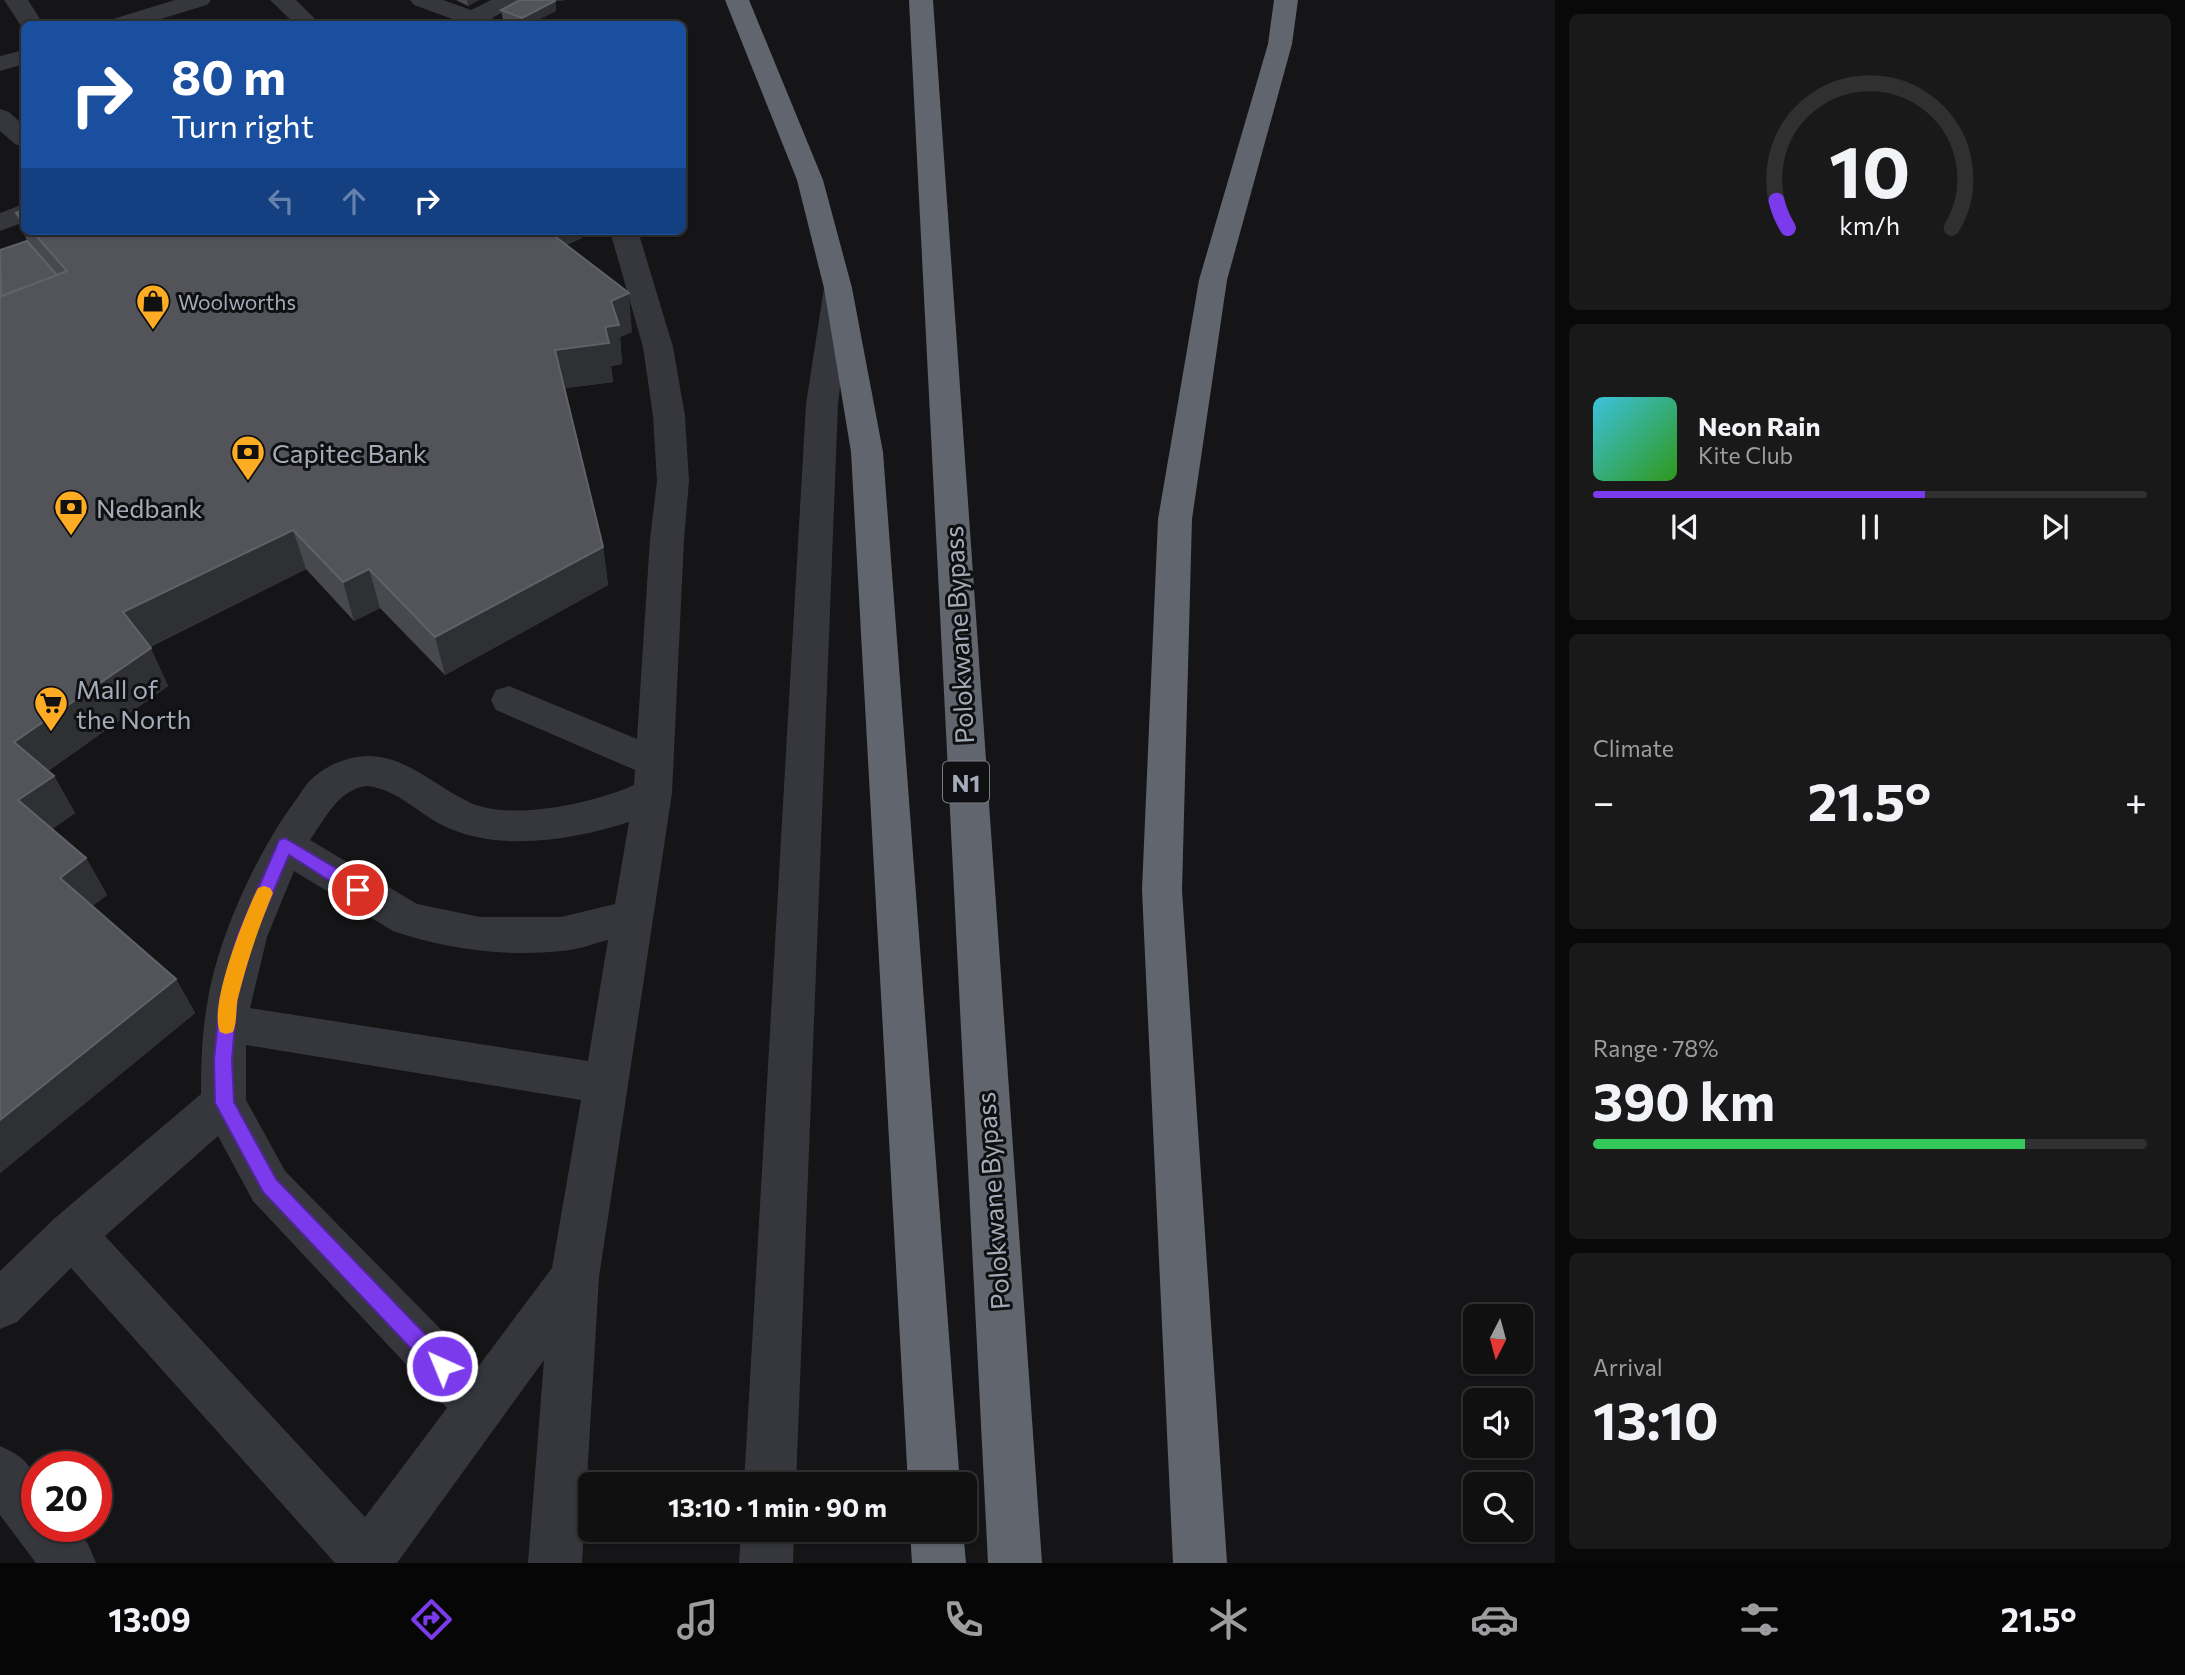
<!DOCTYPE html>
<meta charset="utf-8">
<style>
body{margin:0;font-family:Commissioner,sans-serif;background:#19191a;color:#f1f3f6;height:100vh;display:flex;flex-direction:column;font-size:26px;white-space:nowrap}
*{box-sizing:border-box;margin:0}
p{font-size:23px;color:#9c9d9f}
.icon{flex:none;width:38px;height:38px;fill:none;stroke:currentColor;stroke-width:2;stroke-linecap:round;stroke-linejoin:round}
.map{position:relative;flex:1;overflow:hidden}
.details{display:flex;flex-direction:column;gap:14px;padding:14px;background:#090909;width:630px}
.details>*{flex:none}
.guide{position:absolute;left:21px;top:21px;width:665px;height:214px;border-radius:10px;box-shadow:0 2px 5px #0004,0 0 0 2px #303031;background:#1a4fa0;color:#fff;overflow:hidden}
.needle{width:46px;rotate:186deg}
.tools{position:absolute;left:1463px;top:1304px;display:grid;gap:14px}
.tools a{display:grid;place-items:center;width:70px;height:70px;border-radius:10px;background:#101011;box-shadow:0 2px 5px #0004,0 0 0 2px #303031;font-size:35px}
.speed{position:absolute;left:21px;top:1451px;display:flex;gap:14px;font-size:35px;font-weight:700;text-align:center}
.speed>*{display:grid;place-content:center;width:91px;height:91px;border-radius:50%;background:#101011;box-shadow:0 2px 5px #0004,0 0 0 2px #303031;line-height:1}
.speed .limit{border:10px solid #d22;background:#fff;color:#111}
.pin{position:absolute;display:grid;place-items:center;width:60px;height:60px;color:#fff;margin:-30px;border:4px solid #fff;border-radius:50%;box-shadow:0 2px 7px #0007}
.me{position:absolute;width:77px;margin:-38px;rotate:316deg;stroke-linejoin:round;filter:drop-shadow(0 0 5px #0008)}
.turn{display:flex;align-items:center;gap:24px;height:147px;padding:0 35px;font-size:32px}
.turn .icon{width:91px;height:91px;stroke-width:2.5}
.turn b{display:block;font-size:49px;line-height:60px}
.lanes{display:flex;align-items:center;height:66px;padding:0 35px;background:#0003;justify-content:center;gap:35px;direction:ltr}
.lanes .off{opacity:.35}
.big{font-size:52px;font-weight:700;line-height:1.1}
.details .card{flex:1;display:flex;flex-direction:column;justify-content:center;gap:10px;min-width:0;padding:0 24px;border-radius:10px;background:#19191a}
.details .dial{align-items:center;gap:0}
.dial svg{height:182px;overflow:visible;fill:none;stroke:#303031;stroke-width:7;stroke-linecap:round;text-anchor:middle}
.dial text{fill:#f1f3f6;stroke:none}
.song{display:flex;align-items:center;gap:21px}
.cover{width:84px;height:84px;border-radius:10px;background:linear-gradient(135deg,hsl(190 70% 55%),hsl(110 70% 35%))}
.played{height:7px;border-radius:4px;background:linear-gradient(90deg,#7c3aed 60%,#303031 60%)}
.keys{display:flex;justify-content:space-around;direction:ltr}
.heat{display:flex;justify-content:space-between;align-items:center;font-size:38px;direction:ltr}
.charge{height:10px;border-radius:5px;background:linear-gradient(90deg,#34c759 78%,#303031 0)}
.trip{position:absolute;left:578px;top:1472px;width:399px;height:70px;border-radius:10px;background:#101011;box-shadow:0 2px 5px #0004,0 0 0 2px #303031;font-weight:700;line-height:70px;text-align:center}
.dock{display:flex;height:112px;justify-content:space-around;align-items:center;background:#060607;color:#9c9d9f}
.dock .icon{width:49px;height:49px}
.dock .active{color:#7c3aed}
.dock b{font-size:32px;color:#f1f3f6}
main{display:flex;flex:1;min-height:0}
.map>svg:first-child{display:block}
</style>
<main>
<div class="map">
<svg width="1555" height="1563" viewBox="0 0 1555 1563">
<rect width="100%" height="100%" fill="#151517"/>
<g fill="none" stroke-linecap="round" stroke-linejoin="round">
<g fill="#36373d" fill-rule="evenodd">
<polygon points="4,0 28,0 43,24 24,24 23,29"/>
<polygon points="175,0 211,0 207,5 144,24 109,24 113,19"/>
<polygon points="270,0 296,0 320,24 295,24"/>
<polygon points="410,0 443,0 471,10 491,0 520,0 516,5 492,18 497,24 466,24 414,5"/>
<polygon points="24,50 24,64 0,71 0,56"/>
<polygon points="0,109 9,112 24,126 24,147 15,144 0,131"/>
<polygon points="24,204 24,222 0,231 0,213"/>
<path d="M 610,231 L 638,231 L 673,347 L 685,416 L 689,481 L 684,539 L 672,793 L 599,1277 L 582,1563 L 528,1563 L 544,1360 L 397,1563 L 335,1563 L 71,1268 L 17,1322 L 0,1329 L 0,1271 L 55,1218 L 201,1094 C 201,1063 202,1030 208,999 C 219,935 257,853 295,801 C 301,793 307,782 315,776 C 329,764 350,756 369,756 C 408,757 435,786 469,802 C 509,822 595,803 634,785 L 635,770 L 496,710 L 491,700 L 496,690 L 509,686 L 637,739 L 650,539 L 657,481 L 653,416 L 643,347 ZM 366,786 C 395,788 417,812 442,825 C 497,853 573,840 629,822 L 615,904 L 561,917 L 480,917 L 417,904 L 310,840 C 325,819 338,790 366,786 ZM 294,871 L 393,931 C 445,949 506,957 561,951 C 576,950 593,944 608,940 L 588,1061 L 250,1008 L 267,937 ZM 246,1045 L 581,1100 L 552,1268 L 478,1367 L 285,1171 L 246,1100 ZM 218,1136 L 253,1201 L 447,1408 L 365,1517 L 105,1236 Z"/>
<polygon points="838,279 848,282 852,288 838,404 796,1484 744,1484 806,404 824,288 828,282"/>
<path d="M 0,1446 C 43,1464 37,1486 37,1526 L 74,1526 L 88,1544 L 96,1563 L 36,1563 L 0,1515 Z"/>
<polygon points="741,1530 794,1530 793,1563 739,1563"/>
</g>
<g fill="#61656e" fill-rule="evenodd">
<polygon points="725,0 749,0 823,180 852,288 883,452 960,1484 908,1484 851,452 824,288 797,180"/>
<polygon points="909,0 933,0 1042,1563 988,1563"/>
<polygon points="1274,0 1298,0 1292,44 1227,280 1192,519 1182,890 1227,1563 1173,1563 1142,890 1158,519 1199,280 1268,44"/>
<polygon points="910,1530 963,1530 966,1563 912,1563"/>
</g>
</g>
<g fill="#48494f">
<polygon points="456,0 479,0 468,6"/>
<polygon points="520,0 566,0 555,1 556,11 529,24 515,24 503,20 501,10"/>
<polygon points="24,210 24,231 582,238 566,245 632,332 620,337 622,364 611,366 613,382 565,388 603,547 608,585 445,675 380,608 354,621 306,569 150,647 168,686 48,771 54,776 75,813 52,829 86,858 107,895 92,906 176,979 195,1013 0,1173 0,250 27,241 16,213"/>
</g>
<g fill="#2f3034">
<polygon points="467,0 479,0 468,6"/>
<polygon points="549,0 566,0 555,1 556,11 529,24 523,24 522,18"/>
<polygon points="534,231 581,231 582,238 537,257"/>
<polygon points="629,293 632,332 620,337 622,364 611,366 613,382 560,389 555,350 605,327 611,301"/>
<polygon points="293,530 306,569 141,651 123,612"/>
<polygon points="603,547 608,585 445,675 435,637"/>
<polygon points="369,569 380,608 354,621 343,582"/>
<polygon points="151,648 168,686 36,779 14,742"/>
<polygon points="54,776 75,813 41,837 18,800"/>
<polygon points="86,858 107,895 81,914 60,878"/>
<polygon points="176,979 195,1013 0,1173 0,1120"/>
</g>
<g fill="#52545a" stroke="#5f6269" stroke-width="2">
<polygon points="520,0 554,0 555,1 522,18 501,10"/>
<polygon points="24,210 24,223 16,213"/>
<polygon points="32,231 548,231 629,293 611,301 619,325 605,327 609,343 555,350 603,547 435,637 369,569 343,582 293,530 123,612 151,648 14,742 54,776 18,800 86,858 60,878 176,979 0,1120 0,297 67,271"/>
<polygon points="27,241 57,275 1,296 0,250"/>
</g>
<polygon fill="#7c3aed" stroke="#51269a" stroke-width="2" points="285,838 364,885 367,890 364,895 352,895 289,855 254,937 237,998 232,1060 234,1102 276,1179 449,1359 452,1366 449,1373 442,1376 434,1373 263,1192 215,1103 214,1060 220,998 237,937 277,845 279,840"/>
<path fill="#f59e0b" d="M 264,886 L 270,888 L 273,893 C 259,926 248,959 239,994 C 235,1006 238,1020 233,1032 L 226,1034 L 220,1032 C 208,1006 245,914 258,888 Z"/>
<defs>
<g id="shop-pin" transform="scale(1.75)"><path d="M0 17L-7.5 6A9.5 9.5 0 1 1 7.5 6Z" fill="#ffac25" stroke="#101012"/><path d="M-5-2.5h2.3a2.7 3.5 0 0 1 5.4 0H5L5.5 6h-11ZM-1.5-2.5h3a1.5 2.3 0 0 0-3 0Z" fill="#111"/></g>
<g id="bank-pin" transform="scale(1.75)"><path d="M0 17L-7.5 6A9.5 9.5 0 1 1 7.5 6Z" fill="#ffac25" stroke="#101012"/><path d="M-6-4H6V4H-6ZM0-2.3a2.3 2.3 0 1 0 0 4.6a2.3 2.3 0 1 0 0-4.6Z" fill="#111"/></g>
<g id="supermarket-pin" transform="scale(1.75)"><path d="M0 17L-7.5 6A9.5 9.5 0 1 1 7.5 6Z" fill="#ffac25" stroke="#101012"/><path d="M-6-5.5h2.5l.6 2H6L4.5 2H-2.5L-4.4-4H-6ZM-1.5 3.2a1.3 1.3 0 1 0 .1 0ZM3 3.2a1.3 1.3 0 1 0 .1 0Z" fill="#111"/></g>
</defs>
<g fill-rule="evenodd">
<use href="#shop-pin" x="153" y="301"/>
<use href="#bank-pin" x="248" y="452"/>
<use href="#bank-pin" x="71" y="507"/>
<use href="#supermarket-pin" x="51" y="703"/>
</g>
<g text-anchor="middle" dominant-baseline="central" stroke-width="6" stroke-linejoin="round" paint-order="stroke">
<g font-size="21" fill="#a5acb9" stroke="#101012" text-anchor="start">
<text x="178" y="301">Woolworths</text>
</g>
<rect fill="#101012" stroke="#787d87" stroke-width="2" x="943" y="761.5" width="46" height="41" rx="5"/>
<g font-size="24" font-weight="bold" fill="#a5acb9">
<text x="966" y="782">N1</text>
</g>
<g font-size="26" fill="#a5acb9" stroke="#101012" text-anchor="start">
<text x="272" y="452">Capitec Bank</text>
<text x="96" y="507">Nedbank</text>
<text x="76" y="688">Mall of<tspan x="76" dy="30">the North</tspan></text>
</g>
<g font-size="26" fill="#a5acb9" stroke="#101012">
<text transform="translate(958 635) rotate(-93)">Polokwane Bypass</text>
<text transform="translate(992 1201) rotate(-94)">Polokwane Bypass</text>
</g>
</g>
</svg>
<div class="tools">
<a><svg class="needle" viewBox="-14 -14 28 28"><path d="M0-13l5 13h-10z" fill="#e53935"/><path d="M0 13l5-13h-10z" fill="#9c9d9f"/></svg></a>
<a><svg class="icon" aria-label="sound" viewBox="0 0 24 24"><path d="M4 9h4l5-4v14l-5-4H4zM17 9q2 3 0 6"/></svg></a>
<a><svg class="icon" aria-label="search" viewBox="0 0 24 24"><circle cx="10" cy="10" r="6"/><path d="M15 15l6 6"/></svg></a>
</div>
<div class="speed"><div class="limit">20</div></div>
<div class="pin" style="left:358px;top:890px;background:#d93025"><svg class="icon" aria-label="arrive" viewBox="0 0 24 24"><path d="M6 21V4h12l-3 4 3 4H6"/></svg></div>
<svg class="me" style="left:442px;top:1366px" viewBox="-20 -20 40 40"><circle r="17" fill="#7c3aed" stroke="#fff" stroke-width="3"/><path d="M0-11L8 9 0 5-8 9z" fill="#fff"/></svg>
<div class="trip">13:10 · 1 min · 90 m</div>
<div class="guide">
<div class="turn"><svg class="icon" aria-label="right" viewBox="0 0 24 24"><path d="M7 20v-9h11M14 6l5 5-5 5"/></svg><div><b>80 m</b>Turn right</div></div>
<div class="lanes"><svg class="icon off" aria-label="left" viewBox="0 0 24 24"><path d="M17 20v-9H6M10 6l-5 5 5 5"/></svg><svg class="icon off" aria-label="ahead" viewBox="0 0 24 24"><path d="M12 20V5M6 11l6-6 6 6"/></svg><svg class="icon" aria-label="right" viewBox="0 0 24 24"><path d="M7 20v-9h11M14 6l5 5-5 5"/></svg></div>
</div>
</div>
<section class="details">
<div class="card dial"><svg viewBox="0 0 100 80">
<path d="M14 69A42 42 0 1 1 86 69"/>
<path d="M14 69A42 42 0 0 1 9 57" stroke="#7c3aed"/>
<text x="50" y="56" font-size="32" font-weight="700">10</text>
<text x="50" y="72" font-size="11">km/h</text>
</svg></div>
<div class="card">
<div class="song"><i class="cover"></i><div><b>Neon Rain</b><p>Kite Club</p></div></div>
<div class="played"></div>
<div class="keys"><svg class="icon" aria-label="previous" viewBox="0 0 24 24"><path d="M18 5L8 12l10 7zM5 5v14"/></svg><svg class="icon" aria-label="pause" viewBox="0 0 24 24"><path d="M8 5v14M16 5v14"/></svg><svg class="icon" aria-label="next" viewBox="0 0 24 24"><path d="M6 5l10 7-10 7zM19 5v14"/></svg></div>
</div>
<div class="card"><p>Climate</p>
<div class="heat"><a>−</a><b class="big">21.5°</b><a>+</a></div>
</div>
<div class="card"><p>Range · 78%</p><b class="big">390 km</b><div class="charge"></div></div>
<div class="card"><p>Arrival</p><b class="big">13:10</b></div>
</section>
</main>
<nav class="dock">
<b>13:09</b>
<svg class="icon active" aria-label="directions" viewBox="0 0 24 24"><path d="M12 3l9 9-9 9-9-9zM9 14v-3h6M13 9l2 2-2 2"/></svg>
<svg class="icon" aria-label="music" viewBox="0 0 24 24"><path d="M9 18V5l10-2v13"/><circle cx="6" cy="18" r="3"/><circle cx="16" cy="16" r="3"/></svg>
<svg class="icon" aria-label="phone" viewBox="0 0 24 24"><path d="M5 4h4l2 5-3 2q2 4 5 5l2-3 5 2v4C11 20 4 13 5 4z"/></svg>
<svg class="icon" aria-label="climate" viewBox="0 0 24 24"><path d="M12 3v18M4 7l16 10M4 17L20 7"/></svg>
<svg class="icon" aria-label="car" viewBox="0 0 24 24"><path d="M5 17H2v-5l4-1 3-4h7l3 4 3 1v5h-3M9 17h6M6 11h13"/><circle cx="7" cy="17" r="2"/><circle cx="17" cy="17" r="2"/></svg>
<svg class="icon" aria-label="filters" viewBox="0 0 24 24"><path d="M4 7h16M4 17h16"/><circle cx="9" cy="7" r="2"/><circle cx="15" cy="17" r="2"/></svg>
<b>21.5°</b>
</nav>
